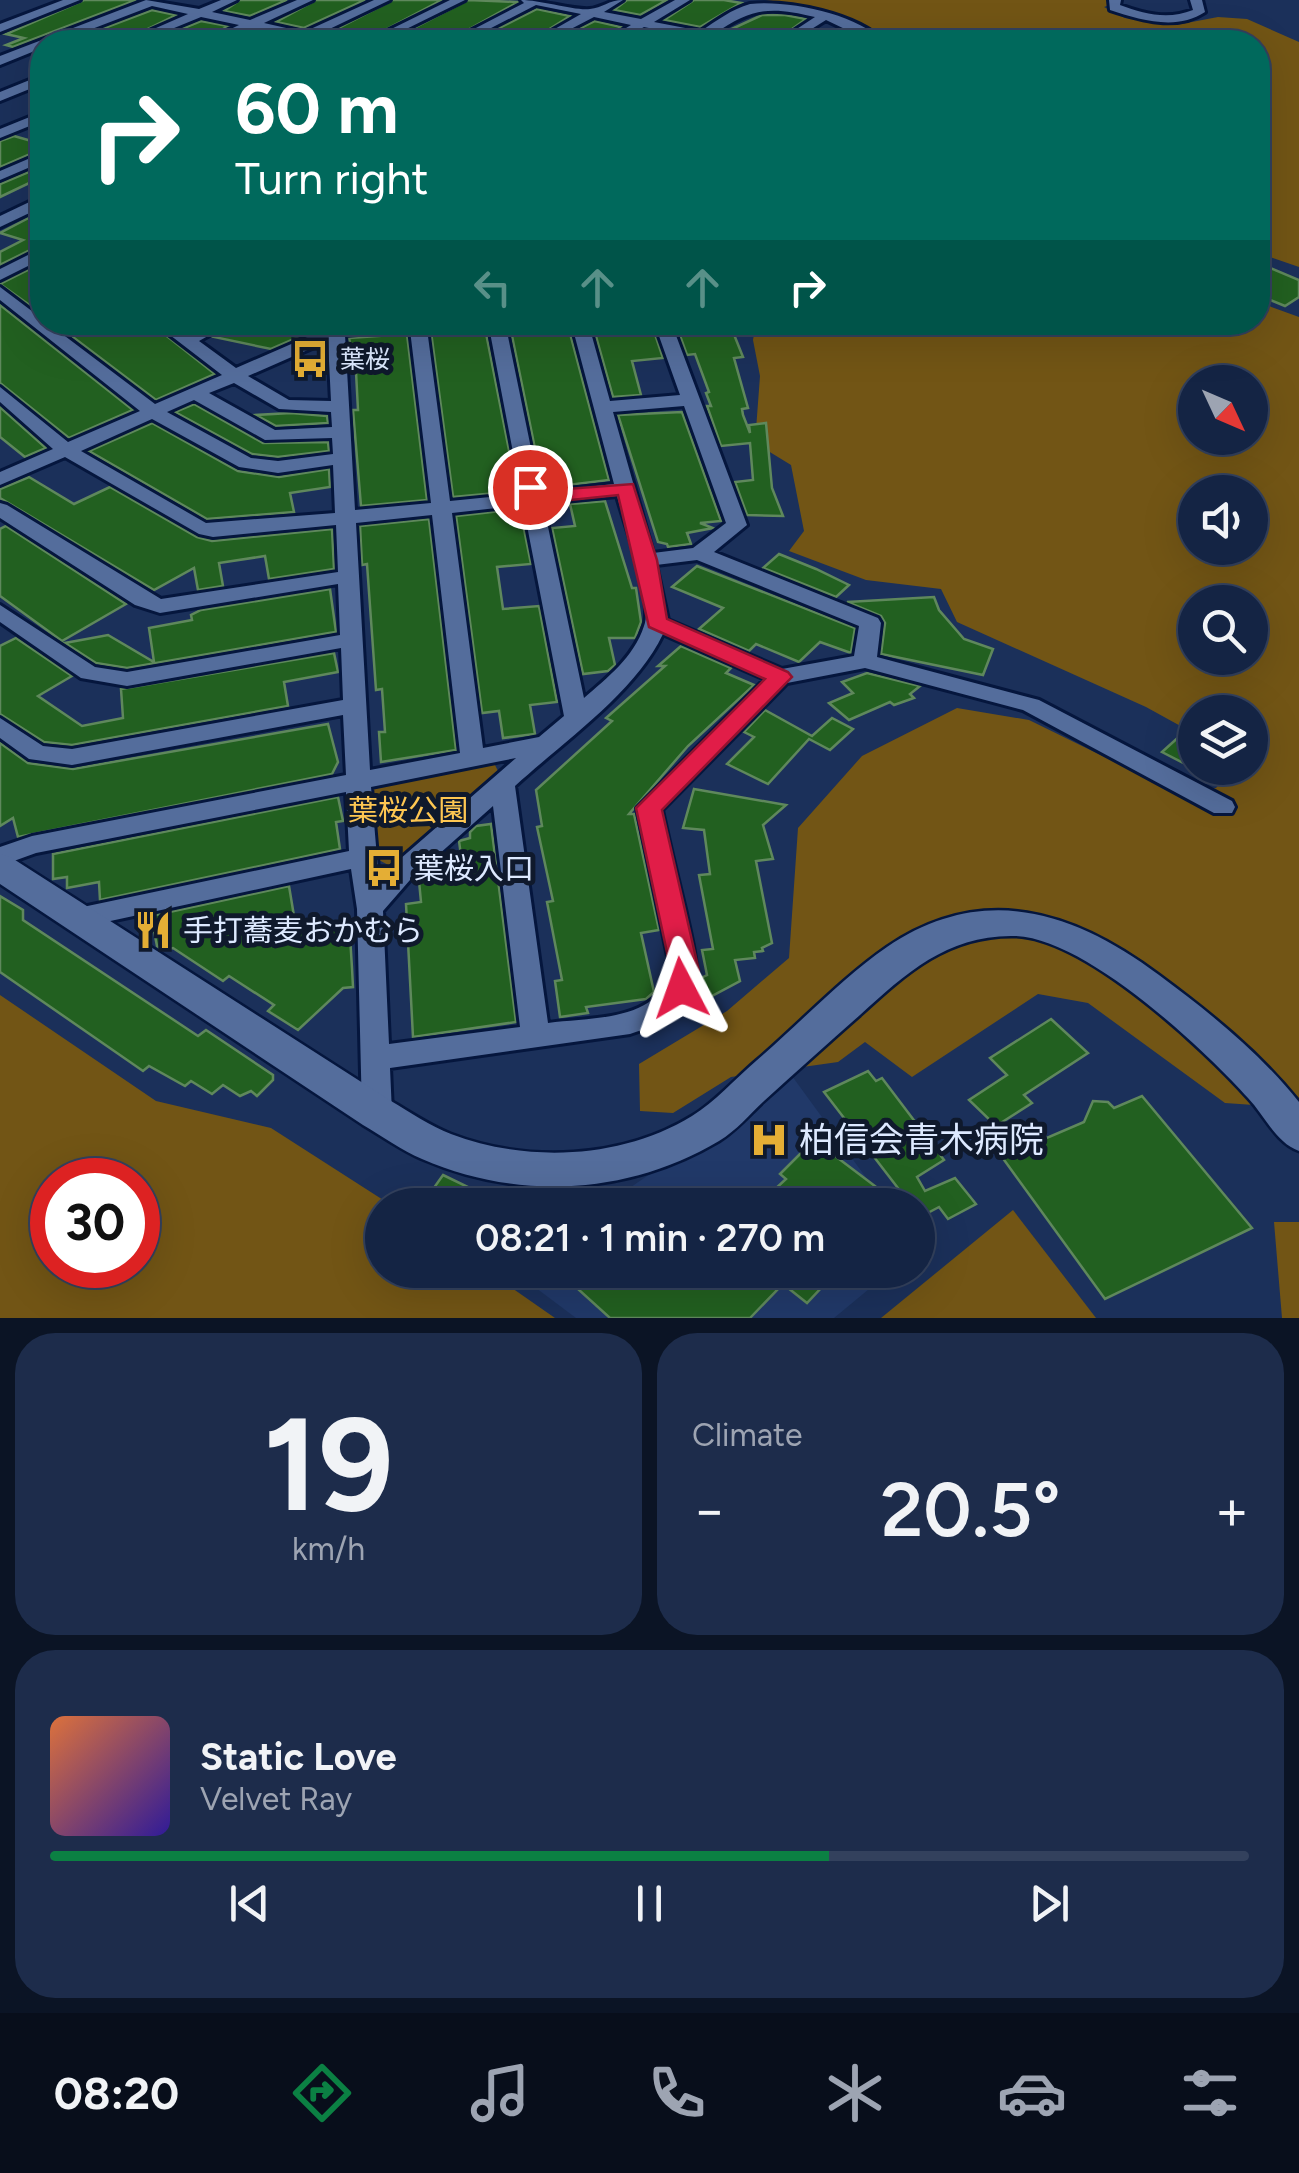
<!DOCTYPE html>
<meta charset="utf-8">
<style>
body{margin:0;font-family:Figtree,"Noto Sans JP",sans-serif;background:#1d2c4b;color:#f1f3f6;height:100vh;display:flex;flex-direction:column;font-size:38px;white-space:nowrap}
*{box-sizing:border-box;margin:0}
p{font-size:32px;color:#9da4b2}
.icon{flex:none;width:55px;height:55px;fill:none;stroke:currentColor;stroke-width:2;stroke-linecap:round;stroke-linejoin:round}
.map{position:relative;height:1318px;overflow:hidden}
.sheet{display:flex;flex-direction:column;gap:15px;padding:15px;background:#0b1425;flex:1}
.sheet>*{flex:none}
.guide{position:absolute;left:30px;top:30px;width:1240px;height:305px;border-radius:40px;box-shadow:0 10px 40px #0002,0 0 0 2px #33415d;background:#00695c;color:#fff;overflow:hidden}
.needle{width:65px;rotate:134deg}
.buttons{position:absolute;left:1178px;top:365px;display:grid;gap:20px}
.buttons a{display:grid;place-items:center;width:90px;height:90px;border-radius:50%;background:#142444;box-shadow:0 10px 40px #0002,0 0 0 2px #33415d;font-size:50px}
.speed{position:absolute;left:30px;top:1158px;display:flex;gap:20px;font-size:50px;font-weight:700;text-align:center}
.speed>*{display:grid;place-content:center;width:130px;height:130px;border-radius:50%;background:#142444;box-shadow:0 10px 40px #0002,0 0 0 2px #33415d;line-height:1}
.speed .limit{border:15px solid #d22;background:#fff;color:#111}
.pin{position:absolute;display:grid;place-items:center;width:85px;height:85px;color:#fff;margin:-42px;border:5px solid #fff;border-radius:50%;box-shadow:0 2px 10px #0007}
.me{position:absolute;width:110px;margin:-55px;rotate:356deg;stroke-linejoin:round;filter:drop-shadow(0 0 8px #0008)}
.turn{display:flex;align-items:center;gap:35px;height:210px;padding:0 40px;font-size:45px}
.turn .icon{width:130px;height:130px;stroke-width:2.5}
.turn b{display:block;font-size:70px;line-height:85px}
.lanes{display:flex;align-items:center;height:95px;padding:0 40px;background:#0003;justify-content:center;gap:50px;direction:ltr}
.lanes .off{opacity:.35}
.big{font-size:75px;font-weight:600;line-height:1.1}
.sheet .tile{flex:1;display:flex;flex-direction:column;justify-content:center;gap:15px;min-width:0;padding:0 35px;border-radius:40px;background:#1d2c4b}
.sheet .dial{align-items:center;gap:0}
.dial b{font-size:130px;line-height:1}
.song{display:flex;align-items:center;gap:30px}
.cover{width:120px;height:120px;border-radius:15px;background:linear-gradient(135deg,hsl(20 70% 55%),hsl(250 70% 35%))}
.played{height:10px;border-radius:5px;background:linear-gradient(90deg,#0b8043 65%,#33415d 65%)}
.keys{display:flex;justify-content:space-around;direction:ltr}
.heat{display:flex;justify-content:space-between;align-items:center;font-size:55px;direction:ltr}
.sheet .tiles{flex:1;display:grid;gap:15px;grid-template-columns:1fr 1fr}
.tile:last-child{grid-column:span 2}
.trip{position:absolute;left:365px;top:1188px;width:570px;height:100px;border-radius:50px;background:#142444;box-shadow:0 10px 40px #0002,0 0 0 2px #33415d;font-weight:600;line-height:100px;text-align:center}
.tabs{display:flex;height:160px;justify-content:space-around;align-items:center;background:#080e1b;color:#9da4b2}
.tabs .icon{width:70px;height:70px}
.tabs .on{color:#0b8043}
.tabs b{font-size:45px;color:#f1f3f6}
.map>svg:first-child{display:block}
</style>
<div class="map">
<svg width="1299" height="1318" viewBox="0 0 1299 1318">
<rect width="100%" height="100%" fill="#1b305a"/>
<g fill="#213969">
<polygon points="792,1076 886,1205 605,1205"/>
<polygon points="512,1270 892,1270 834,1318 576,1318"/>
</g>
<g fill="#725515" fill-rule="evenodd">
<polygon points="765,0 1123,0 1104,7 1125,18 1176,25 1218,17 1247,19 1299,42 1299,267 1258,253 1258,42 908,42 812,6"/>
<path d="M 1258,302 L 1299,317 L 1299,1108 L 1225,1103 L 1088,1003 L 1038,994 L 912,1077 L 865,1042 L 838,1062 L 731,1077 L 673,1113 L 640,1111 L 639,1064 L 727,1011 L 789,958 L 798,828 L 862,756 L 957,708 L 1029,720 L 1174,791 L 1216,788 L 1233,768 L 1250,768 L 1250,712 L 1195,712 L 1195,734 L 1146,707 L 957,622 L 941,589 L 866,580 L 789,551 L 804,531 L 791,465 L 755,443 L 760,376 L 753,340 L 756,323 L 1258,322 ZM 1195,382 L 1250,382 L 1250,438 L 1195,438 ZM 1195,492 L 1250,492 L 1250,548 L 1195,548 ZM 1195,602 L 1250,602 L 1250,658 L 1195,658 Z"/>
<polygon points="481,761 494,763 498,771 495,777 394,868 377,859 371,790 387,778"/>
<path d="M 0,995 L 156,1101 L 271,1128 L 391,1205 L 382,1205 L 382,1270 L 486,1270 L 555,1318 L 0,1318 ZM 52,1180 L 138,1180 L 138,1265 L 52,1265 Z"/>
<polygon points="1013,1210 1096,1318 881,1318"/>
<polygon points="1274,1222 1299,1222 1299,1318 1282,1318"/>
</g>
<g fill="#226020" stroke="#5f885c" stroke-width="2.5">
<polygon points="84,0 136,0 13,47 6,45 24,38 6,34"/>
<polygon points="240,0 287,0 250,16 224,11"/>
<polygon points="316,0 365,0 304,28 276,22"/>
<polygon points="393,0 442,0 362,42 342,42 327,34"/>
<polygon points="468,0 518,2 446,42 387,42"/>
<polygon points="627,0 667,0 640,15 614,10"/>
<polygon points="694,0 724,0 741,3 700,27 664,20"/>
<polygon points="537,9 570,16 529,42 471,42"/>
<polygon points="152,10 176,15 121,42 67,42"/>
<polygon points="762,15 785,15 806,19 774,42 746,42 723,33"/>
<polygon points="201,21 228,26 201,42 149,42"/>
<polygon points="595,21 621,27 600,42 553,42"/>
<polygon points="645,31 691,40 694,42 624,42"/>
<polygon points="14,136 42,144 42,149 0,167 0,141"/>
<polygon points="38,168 42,169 42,177 0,197 0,184"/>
<polygon points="42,211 42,244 0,265 0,252 23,240 0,233"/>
<polygon points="42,263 42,281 37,283 42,287 42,314 0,284"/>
<polygon points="1258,263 1299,280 1299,297 1285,306 1258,295"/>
<polygon points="0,305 133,410 69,438 0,383"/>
<polygon points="53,322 149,322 215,374 156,400"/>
<polygon points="237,322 285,322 292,326 318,322 324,326 271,349 214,337"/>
<polygon points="460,322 463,322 464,330 485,328 517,491 453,497 431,332"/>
<polygon points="534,322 567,322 609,480 543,488 510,326"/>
<polygon points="592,322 651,322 663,358 632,361 641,395 613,397"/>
<polygon points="675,322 729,322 743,357 734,358 748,408 742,409 743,415 750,433 749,425 766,423 772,488 783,516 747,515 735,482 753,480 750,443 721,446 707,406 711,406 706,393 709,392 695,354 687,355"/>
<polygon points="407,334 427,500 361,506 353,410 358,410 356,372 349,338"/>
<polygon points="194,404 263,443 328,442 329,451 278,457 252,454 175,412"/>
<polygon points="0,407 46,448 25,457 0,437"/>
<polygon points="682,412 721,521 700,523 713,528 687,533 691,544 668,547 667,544 658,542 618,415"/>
<polygon points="291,413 327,416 328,423 276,426 256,415"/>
<polygon points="152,423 238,471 279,477 329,469 330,487 290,493 294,512 207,519 89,451"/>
<polygon points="29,477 74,504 110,487 197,537 212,541 332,529 334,569 269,579 265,556 219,563 223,586 198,590 194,568 154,590 0,498 0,489"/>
<polygon points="605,501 632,588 636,588 641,622 635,638 609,638 615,665 608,671 583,674 552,528 575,526 570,504"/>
<polygon points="520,509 531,564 497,567 503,609 539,606 557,702 530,705 535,734 503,738 499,711 482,713 456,516"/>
<polygon points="429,519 456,750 381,762 379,732 385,732 382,689 376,690 367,564 362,565 360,526"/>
<polygon points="6,526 126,604 62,641 0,596 0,529"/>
<polygon points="779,554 816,569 849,585 836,597 763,568"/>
<polygon points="697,566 855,628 851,653 820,642 799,662 756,644 749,651 699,629 723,608 672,587"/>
<polygon points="330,589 336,632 329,633 127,668 96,663 65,643 108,635 154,662 149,628 192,620 191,615 201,610"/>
<polygon points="934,597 939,610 964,639 993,649 983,675 881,654 885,623 881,616 847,602"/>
<polygon points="16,638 72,676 38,696 82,726 123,718 121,689 334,653 338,672 284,682 288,706 72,745 44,742 0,714 0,646"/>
<polygon points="681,646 731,668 726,673 754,685 688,746 629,814 634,814 659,930 641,933 654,992 646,999 586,1007 588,1013 560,1017 555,981 562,980 547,902 553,901 537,827 542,826 536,790 612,721 606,718 665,666 658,666"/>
<polygon points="867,673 920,686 910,694 914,698 894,705 890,702 849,720 829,703 853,693 842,682"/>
<polygon points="765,710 812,736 832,718 853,729 830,750 809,739 768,784 727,764 754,737 744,732"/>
<polygon points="328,724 338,762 332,774 18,837 13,818 0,826 0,743 28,763 73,769"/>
<polygon points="1182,734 1195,740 1195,769 1162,752"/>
<polygon points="694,789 786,805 763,825 773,859 756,861 772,943 762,948 763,951 754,952 755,958 735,960 740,981 693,1006 699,979 707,975 702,950 713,949 699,875 710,874 704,830 683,828"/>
<polygon points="338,797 343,821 336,822 340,849 100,900 99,882 67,888 67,877 53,879 53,854"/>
<polygon points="491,824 516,1022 413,1037 406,904 421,902 419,881 428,869 462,863 459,841 470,838 470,832 476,826"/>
<polygon points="289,886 296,928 349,920 352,968 353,987 343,988 298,1030 268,1011 274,1005 229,976 223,981 173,948 163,950 157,946 151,916"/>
<polygon points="0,896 23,910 23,920 198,1036 206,1030 273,1075 273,1080 257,1096 251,1091 240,1096 223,1085 212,1094 191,1081 185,1086 149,1066 143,1071 0,972"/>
<polygon points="1051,1019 1088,1053 1024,1095 1032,1103 996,1126 969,1100 1007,1075 990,1058"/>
<polygon points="868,1071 876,1081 882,1078 944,1160 917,1177 925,1191 955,1178 976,1204 948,1219 939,1207 920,1217 918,1205 911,1205 824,1092"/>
<polygon points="1142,1096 1252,1228 1105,1299 1002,1157 1084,1122 1093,1101 1108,1102 1114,1108"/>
<polygon points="814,1140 900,1205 758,1205 786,1179 780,1174"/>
<polygon points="443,1175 468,1187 458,1205 439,1205 426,1199"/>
<polygon points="557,1270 622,1270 642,1287 651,1279 661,1288 680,1270 838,1270 807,1303 783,1284 750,1318 610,1318"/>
</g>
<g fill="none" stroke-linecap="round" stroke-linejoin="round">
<g stroke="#05163d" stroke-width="6">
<g id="street">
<polygon points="63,0 80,0 0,32 0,24"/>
<polygon points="146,0 199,9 221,0 237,0 212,12 250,20 297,0 313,0 264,23 304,32 374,0 390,0 317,35 338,42 301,42 252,28 219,42 204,42 239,25 201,17 140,42 124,42 188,14 152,6 58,42 42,42 42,48 0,65 0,56"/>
<polygon points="450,0 465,0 380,42 365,42"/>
<path d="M 521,0 C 541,0 575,11 590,9 C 602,8 609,0 623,0 L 604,12 L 641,19 L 675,0 L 690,0 L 654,22 L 701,31 C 716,21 732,9 750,4 C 790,0 856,14 885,42 L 872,42 L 826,20 L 791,42 L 777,42 L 815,17 C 770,6 752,8 714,34 L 742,42 L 699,42 L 693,37 L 644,27 L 617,42 L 603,42 L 631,25 L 594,17 L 546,42 L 532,42 L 581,14 L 536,5 L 464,42 L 449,42 L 524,3 Z"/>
<path d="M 1109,0 L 1121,0 L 1120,5 C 1144,14 1168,20 1193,10 L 1190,0 L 1202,0 L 1205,12 C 1177,31 1140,20 1110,10 Z"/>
<polygon points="42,75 42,84 0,101 0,92"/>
<polygon points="42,112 42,121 0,138 0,129"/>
<polygon points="42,153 42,162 0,180 0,171"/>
<polygon points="42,196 42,207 0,227 0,216"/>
<polygon points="42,248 42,259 0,280 0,269"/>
<path d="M 0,287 L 155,404 L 222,375 L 153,322 L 173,322 L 188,333 L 211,322 L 233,322 L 199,341 L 236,368 L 328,328 L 328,322 L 456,322 L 427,329 L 450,501 L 521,494 L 488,322 L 505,322 L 540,492 L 614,484 L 571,322 L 588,322 L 610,401 L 680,395 L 654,322 L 671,322 L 747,525 L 714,552 L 878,618 L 881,623 L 877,657 L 1039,700 L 1232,801 L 1235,807 L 1232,813 L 1214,813 L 1023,710 L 865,668 L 787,683 L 662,810 C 669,843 677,876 685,909 C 701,980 711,1008 630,1034 L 390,1068 L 392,1113 L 388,1122 L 377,1126 L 366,1122 L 362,1113 L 357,909 L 351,869 L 78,928 L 69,925 L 65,918 L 69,911 L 78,908 L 349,851 L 346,792 L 36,853 L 0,866 L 0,847 L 32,836 L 346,775 L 343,715 L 72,765 L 29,759 L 0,738 L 0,718 L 43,746 L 72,749 L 343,700 L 341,648 L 127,686 L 81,678 L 0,622 L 0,605 L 95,667 L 127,672 L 340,635 L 338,584 L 160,613 L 135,605 L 0,518 L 0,503 L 7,505 L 161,599 L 338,572 L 336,525 L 213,537 L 199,534 L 65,457 L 0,485 L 0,472 L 53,449 L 0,402 L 0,387 L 68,442 L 140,411 L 0,300 ZM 410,330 L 431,503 L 355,510 L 345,335 ZM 328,341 L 331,401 L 289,400 L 248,376 ZM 234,383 L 279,409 L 331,412 L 332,427 L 275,430 L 209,393 ZM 194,400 L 265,440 L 332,438 L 333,454 L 278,461 L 251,458 L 167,412 ZM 684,406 L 726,523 L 693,548 L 653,553 L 613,412 ZM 152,419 L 239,467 L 278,473 L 333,465 L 335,513 L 206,523 L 81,451 ZM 617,496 C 625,526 654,599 644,626 C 634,657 607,678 584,698 L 543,503 ZM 523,505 L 564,716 L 539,737 L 483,748 L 452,513 ZM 432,515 L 460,753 L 370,770 L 356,523 ZM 697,560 L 859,626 L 854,656 L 782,669 L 668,620 L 656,565 ZM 663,634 L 765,679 L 637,808 L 671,971 C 657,1022 592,1017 548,1023 L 515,786 C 563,742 635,693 663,634 ZM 516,758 L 392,866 L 379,881 L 371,787 ZM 493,806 L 520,1027 L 389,1044 L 383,911 L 410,880 Z"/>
</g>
</g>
<g stroke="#05163d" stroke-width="5">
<path id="secondary" d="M 0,854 L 12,858 L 391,1101 C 410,1112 430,1126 451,1134 C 527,1163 622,1159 692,1116 C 715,1102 735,1079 756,1061 C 798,1025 842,978 887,947 C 983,882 1074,911 1159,975 C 1209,1012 1260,1053 1299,1102 L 1299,1151 C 1276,1143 1265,1116 1248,1098 C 1202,1047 1086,939 1016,936 C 949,934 907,972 860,1015 C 828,1043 796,1072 764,1101 C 750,1114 736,1131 719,1141 C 628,1195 519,1201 422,1159 C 401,1150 382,1136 363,1125 L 0,884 Z"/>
</g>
<use href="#street" fill="#546d9c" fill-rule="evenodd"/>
<use href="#secondary" fill="#546d9c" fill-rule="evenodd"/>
</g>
<polygon fill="#e11d48" stroke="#92132f" stroke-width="2.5" points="530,481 537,483 540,491 633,484 657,560 667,619 788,672 792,677 662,810 699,971 691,996 681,999 671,996 667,988 671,971 636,808 765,679 649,627 618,495 532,504 525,502 520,487"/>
<defs>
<g id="bus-bare" transform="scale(3)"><path d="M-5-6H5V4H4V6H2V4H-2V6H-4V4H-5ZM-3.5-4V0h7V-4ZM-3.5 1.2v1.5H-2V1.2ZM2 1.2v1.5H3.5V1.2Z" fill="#e4ae35" stroke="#0f192c" stroke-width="2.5" paint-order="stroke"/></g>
<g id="restaurant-bare" transform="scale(3)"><path d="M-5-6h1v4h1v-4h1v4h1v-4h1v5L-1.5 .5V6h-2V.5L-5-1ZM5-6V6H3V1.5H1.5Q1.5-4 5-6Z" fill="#e4ae35" stroke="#0f192c" stroke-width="2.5" paint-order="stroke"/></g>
<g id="hospital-bare" transform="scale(3)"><path d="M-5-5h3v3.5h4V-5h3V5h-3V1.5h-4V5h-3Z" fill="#e4ae35" stroke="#0f192c" stroke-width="2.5" paint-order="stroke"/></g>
</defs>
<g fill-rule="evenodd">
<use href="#bus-bare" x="310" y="359"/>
<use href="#bus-bare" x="384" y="868"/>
<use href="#restaurant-bare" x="153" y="930"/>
<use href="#hospital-bare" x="769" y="1140"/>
</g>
<g text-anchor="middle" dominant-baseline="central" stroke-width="10" stroke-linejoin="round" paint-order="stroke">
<g font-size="25" fill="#dde9ff" stroke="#0f192c" text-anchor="start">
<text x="340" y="359">葉桜</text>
</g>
<g font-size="30" fill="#fec752" stroke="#0f192c">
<text x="408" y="810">葉桜公園</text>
</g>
<g font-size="30" fill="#dde9ff" stroke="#0f192c" text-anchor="start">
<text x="414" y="868">葉桜入口</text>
<text x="183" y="930">手打蕎麦おかむら</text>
</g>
<g font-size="35" fill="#dde9ff" stroke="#0f192c" text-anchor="start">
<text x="799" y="1140">柏信会青木病院</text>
</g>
</g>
</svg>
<div class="buttons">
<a><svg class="needle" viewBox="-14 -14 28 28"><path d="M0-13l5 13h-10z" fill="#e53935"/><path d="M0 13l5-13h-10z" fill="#9da4b2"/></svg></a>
<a><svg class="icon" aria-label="sound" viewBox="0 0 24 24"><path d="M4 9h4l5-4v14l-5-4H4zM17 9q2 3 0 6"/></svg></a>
<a><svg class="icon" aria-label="search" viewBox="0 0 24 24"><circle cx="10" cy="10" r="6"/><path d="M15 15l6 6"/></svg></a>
<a><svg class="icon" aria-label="layers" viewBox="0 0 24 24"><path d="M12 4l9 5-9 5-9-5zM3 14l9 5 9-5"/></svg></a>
</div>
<div class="speed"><div class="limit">30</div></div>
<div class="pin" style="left:530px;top:487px;background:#d93025"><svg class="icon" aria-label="arrive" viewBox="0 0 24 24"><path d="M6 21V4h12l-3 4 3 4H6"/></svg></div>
<svg class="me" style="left:681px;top:988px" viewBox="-20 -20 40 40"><path d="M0-17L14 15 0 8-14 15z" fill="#e11d48" stroke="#fff" stroke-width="4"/></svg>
<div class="trip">08:21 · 1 min · 270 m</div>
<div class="guide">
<div class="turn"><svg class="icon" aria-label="right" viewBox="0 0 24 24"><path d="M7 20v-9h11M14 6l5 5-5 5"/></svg><div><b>60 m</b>Turn right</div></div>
<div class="lanes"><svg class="icon off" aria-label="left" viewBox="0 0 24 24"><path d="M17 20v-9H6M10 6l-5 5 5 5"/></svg><svg class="icon off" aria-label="ahead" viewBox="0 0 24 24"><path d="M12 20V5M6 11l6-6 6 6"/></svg><svg class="icon off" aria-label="ahead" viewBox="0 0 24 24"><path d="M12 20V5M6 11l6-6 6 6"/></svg><svg class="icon" aria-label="right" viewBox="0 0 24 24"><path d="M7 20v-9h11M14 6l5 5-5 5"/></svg></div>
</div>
</div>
<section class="sheet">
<div class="tiles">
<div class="tile dial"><b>19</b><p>km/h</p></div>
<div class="tile"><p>Climate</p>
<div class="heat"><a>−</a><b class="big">20.5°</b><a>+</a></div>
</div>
<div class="tile">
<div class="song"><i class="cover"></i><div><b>Static Love</b><p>Velvet Ray</p></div></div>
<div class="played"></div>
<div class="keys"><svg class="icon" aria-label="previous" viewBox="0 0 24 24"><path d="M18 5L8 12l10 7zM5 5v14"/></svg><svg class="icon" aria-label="pause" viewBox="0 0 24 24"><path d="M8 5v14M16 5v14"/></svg><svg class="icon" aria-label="next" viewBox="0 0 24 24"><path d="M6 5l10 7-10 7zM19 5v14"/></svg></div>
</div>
</div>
</section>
<nav class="tabs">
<b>08:20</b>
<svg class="icon on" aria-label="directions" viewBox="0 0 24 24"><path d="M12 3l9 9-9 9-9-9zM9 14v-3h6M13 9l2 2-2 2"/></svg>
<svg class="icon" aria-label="music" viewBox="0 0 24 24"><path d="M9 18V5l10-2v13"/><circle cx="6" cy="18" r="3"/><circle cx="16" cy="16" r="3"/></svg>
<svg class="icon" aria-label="phone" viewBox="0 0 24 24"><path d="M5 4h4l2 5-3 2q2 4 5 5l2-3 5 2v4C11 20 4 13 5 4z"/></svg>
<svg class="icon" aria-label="climate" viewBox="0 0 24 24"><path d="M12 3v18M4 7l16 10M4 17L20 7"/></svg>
<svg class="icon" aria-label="car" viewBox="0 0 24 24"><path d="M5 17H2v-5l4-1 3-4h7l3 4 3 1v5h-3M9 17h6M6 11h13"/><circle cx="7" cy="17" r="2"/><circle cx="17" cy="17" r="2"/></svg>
<svg class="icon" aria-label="filters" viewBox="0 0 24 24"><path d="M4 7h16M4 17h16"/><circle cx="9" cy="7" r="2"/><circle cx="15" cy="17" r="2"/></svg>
</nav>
